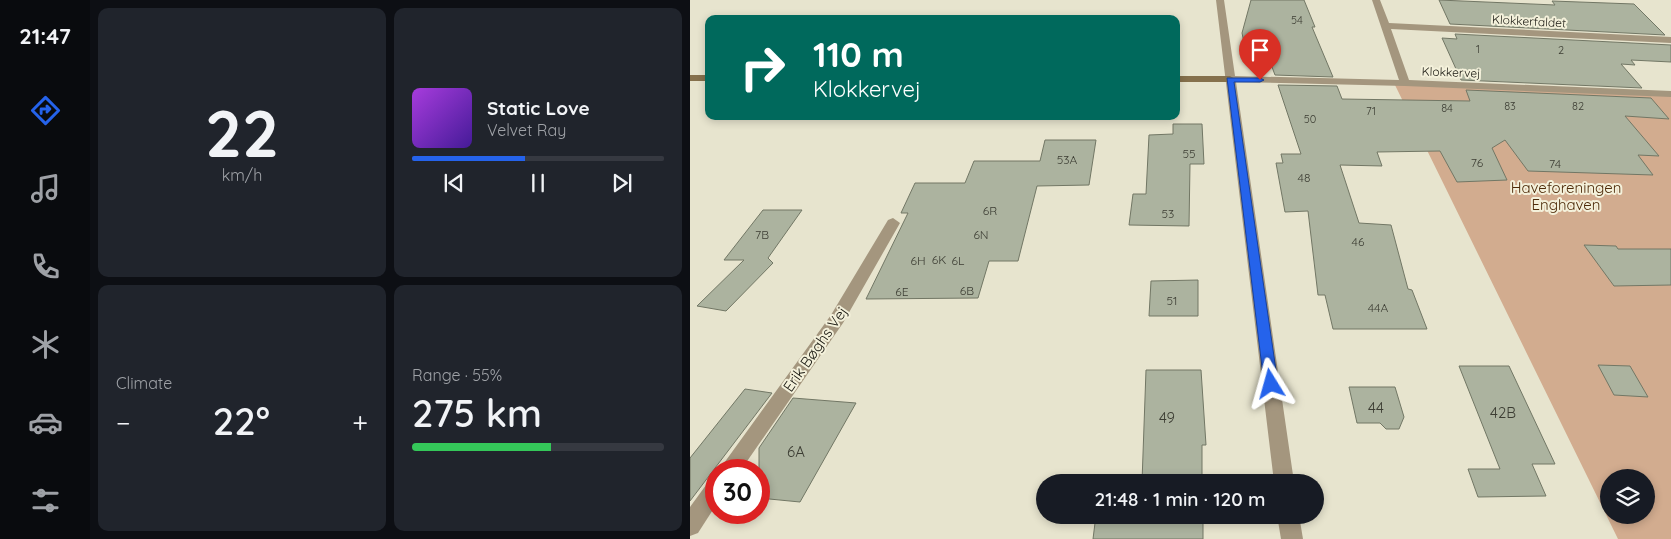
<!DOCTYPE html>
<meta charset="utf-8">
<style>
body{margin:0;font-family:Quicksand,sans-serif;background:#20242c;color:#f1f3f6;height:100vh;display:flex;flex-direction:column;font-size:19px;white-space:nowrap}
*{box-sizing:border-box;margin:0}
p{font-size:16px;color:#9ea1a6}
.icon{flex:none;width:28px;height:28px;fill:none;stroke:currentColor;stroke-width:2;stroke-linecap:round;stroke-linejoin:round}
.map{position:relative;flex:1;overflow:hidden}
.panel{display:flex;flex-direction:column;gap:8px;padding:8px;background:#0d0f14;width:600px}
.panel>*{flex:none}
.hud{position:absolute;left:15px;top:15px;width:475px;height:105px;border-radius:10px;box-shadow:0 2px 8px #0003;background:#00695c;color:#fff;overflow:hidden}
.tools{position:absolute;left:910px;top:469px;display:grid;gap:10px}
.tools a{display:grid;place-items:center;width:55px;height:55px;border-radius:50%;background:#171b24;box-shadow:0 2px 8px #0003;font-size:25px}
.speed{position:absolute;left:15px;top:459px;display:flex;gap:10px;font-size:25px;font-weight:700;text-align:center}
.speed>*{display:grid;place-content:center;width:65px;height:65px;border-radius:50%;background:#171b24;box-shadow:0 2px 8px #0003;line-height:1}
.speed .limit{border:8px solid #d22;background:#fff;color:#111}
.pin{position:absolute;display:grid;place-items:center;width:42px;height:42px;color:#fff;margin:-51px -21px;border-radius:50% 50% 50% 0;rotate:-45deg;box-shadow:0 0 5px #0007}
.pin .icon{rotate:45deg}
.me{position:absolute;width:55px;margin:-28px;rotate:352deg;stroke-linejoin:round;filter:drop-shadow(0 0 4px #0008)}
.turn{display:flex;align-items:center;gap:18px;height:105px;padding:0 25px;font-size:22px}
.turn .icon{width:65px;height:65px;stroke-width:2.5}
.turn b{display:block;font-size:35px;line-height:42px}
.big{font-size:38px;font-weight:600;line-height:1.1}
.panel .tile{flex:1;display:flex;flex-direction:column;justify-content:center;gap:8px;min-width:0;padding:0 18px;border-radius:10px;background:#20242c}
.panel .dial{align-items:center;gap:0}
.dial b{font-size:65px;line-height:1}
.song{display:flex;align-items:center;gap:15px}
.cover{width:60px;height:60px;border-radius:8px;background:linear-gradient(135deg,hsl(280 70% 55%),hsl(260 70% 35%))}
.played{height:5px;border-radius:2px;background:linear-gradient(90deg,#2563eb 45%,#363941 45%)}
.keys{display:flex;justify-content:space-around;direction:ltr}
.heat{display:flex;justify-content:space-between;align-items:center;font-size:28px;direction:ltr}
.charge{height:8px;border-radius:4px;background:linear-gradient(90deg,#34c759 55%,#363941 0)}
.panel .tiles{flex:1;display:grid;gap:8px;grid-template-columns:repeat(2,1fr)}
.trip{position:absolute;left:346px;top:474px;width:288px;height:50px;border-radius:25px;background:#171b24;box-shadow:0 2px 8px #0003;font-weight:600;line-height:50px;text-align:center}
main{display:flex;flex:1;min-height:0}
.tab-bar{display:flex;flex-direction:column;width:90px;justify-content:space-around;align-items:center;background:#090b0e;color:#9ea1a6}
.tab-bar .icon{width:35px;height:35px}
.tab-bar .on{color:#2563eb}
.tab-bar b{font-size:22px;color:#f1f3f6}
.map>svg:first-child{display:block}
</style>
<main>
<nav class="tab-bar">
<b>21:47</b>
<svg class="icon on" aria-label="directions" viewBox="0 0 24 24"><path d="M12 3l9 9-9 9-9-9zM9 14v-3h6M13 9l2 2-2 2"/></svg>
<svg class="icon" aria-label="music" viewBox="0 0 24 24"><path d="M9 18V5l10-2v13"/><circle cx="6" cy="18" r="3"/><circle cx="16" cy="16" r="3"/></svg>
<svg class="icon" aria-label="phone" viewBox="0 0 24 24"><path d="M5 4h4l2 5-3 2q2 4 5 5l2-3 5 2v4C11 20 4 13 5 4z"/></svg>
<svg class="icon" aria-label="climate" viewBox="0 0 24 24"><path d="M12 3v18M4 7l16 10M4 17L20 7"/></svg>
<svg class="icon" aria-label="car" viewBox="0 0 24 24"><path d="M5 17H2v-5l4-1 3-4h7l3 4 3 1v5h-3M9 17h6M6 11h13"/><circle cx="7" cy="17" r="2"/><circle cx="17" cy="17" r="2"/></svg>
<svg class="icon" aria-label="filters" viewBox="0 0 24 24"><path d="M4 7h16M4 17h16"/><circle cx="9" cy="7" r="2"/><circle cx="15" cy="17" r="2"/></svg>
</nav>
<section class="panel">
<div class="tiles">
<div class="tile dial"><b>22</b><p>km/h</p></div>
<div class="tile">
<div class="song"><i class="cover"></i><div><b>Static Love</b><p>Velvet Ray</p></div></div>
<div class="played"></div>
<div class="keys"><svg class="icon" aria-label="previous" viewBox="0 0 24 24"><path d="M18 5L8 12l10 7zM5 5v14"/></svg><svg class="icon" aria-label="pause" viewBox="0 0 24 24"><path d="M8 5v14M16 5v14"/></svg><svg class="icon" aria-label="next" viewBox="0 0 24 24"><path d="M6 5l10 7-10 7zM19 5v14"/></svg></div>
</div>
<div class="tile"><p>Climate</p>
<div class="heat"><a>−</a><b class="big">22°</b><a>+</a></div>
</div>
<div class="tile"><p>Range · 55%</p><b class="big">275 km</b><div class="charge"></div></div>
</div>
</section>
<div class="map">
<svg width="981" height="539" viewBox="0 0 981 539">
<rect width="100%" height="100%" fill="#e7e4ce"/>
<path fill="#d2ac8f" fill-rule="evenodd" d="M 704,83 L 981,94 L 981,539 L 928,539 ZM 919,478 L 956,478 L 956,515 L 919,515 Z"/>
<g fill="#acb39f" stroke="#727765">
<polygon points="561,0 614,0 625,27 622,27 643,77 585,75 582,67 569,68 564,47 555,47 552,33"/>
<polygon points="749,0 865,5 862,1 944,4 975,35 760,24"/>
<polygon points="765,34 981,45 981,62 941,60 945,65 931,64 952,88 771,80 752,38 767,39"/>
<polygon points="588,85 647,86 652,99 780,101 776,90 961,98 979,119 935,116 969,156 948,155 963,175 838,171 815,140 802,148 817,180 767,182 750,151 687,152 692,166 650,165 669,223 701,225 718,289 722,290 737,329 643,329 635,295 628,295 618,211 595,212 586,163 593,163 591,154 611,154"/>
<polygon points="483,124 512,124 514,164 500,164 499,226 439,225 443,194 456,194 459,135 483,134"/>
<polygon points="355,140 406,140 399,185 347,186 328,261 299,261 288,298 176,299 218,213 211,213 225,183 275,183 284,161 350,161"/>
<polygon points="73,210 112,210 78,258 83,263 36,311 7,306 54,260 34,260"/>
<polygon points="894,245 926,246 928,249 981,249 981,285 924,286"/>
<polygon points="508,280 508,316 459,316 461,281"/>
<polygon points="908,365 940,366 958,397 924,395"/>
<polygon points="769,366 819,366 865,464 842,464 856,496 788,497 778,469 810,469"/>
<polygon points="456,370 511,370 516,445 512,445 512,482 410,482 452,482"/>
<polygon points="659,387 705,387 714,417 709,429 696,429 690,423 667,423"/>
<polygon points="55,389 82,393 0,501 0,458"/>
<polygon points="103,398 166,403 110,502 69,498 69,448"/>
<polygon points="406,515 513,515 513,539 403,539"/>
</g>
<g fill="none" stroke-linecap="round" stroke-linejoin="round">
<g fill="#a4967e" fill-rule="evenodd">
<polygon points="526,0 534,0 545,76 709,80 682,0 690,0 699,23 981,37 981,43 701,29 719,80 981,91 981,97 715,86 546,82 604,482 584,482"/>
<polygon points="203,218 210,223 153,323 51,470 29,470 141,315 198,220"/>
<polygon points="26,478 26,505 8,533 0,536 0,507 19,481"/>
<polygon points="587,515 609,515 613,539 591,539"/>
</g>
<g fill="#85704c" fill-rule="evenodd">
<rect x="0" y="75" width="19" height="6"/>
<polygon points="486,76 540,76 545,79 540,82 486,82"/>
</g>
</g>
<polygon fill="#2563eb" stroke="#184099" points="537,78 570,78 574,80 570,82 544,82 588,384 586,388 576,388 574,384"/>
<g text-anchor="middle" dominant-baseline="central" stroke-width="4" stroke-linejoin="round" paint-order="stroke">
<g font-size="11" fill="#3c3d33">
<text x="607" y="20">54</text>
<text x="788" y="49">1</text>
<text x="871" y="50">2</text>
<text x="820" y="106">83</text>
<text x="888" y="106">82</text>
<text x="757" y="108">84</text>
<text x="681" y="111">71</text>
<text x="620" y="119">50</text>
</g>
<g font-size="12" fill="#17160f" stroke="#f4f1db">
<text transform="translate(839 21) rotate(3)">Klokkerfaldet</text>
<text transform="translate(761 72) rotate(2)">Klokkervej</text>
</g>
<g font-size="12" fill="#3c3d33">
<text x="499" y="153">55</text>
<text x="377" y="159">53A</text>
<text x="787" y="162">76</text>
<text x="865" y="163">74</text>
<text x="614" y="177">48</text>
<text x="300" y="210">6R</text>
<text x="478" y="213">53</text>
<text x="72" y="234">7B</text>
<text x="291" y="234">6N</text>
<text x="668" y="241">46</text>
<text x="249" y="259">6K</text>
<text x="228" y="260">6H</text>
<text x="268" y="260">6L</text>
<text x="277" y="290">6B</text>
<text x="212" y="291">6E</text>
<text x="482" y="300">51</text>
<text x="688" y="307">44A</text>
</g>
<g font-size="15" fill="#4e2b09" stroke="#f4f1db">
<text x="876" y="187">Haveforeningen<tspan x="876" dy="17">Enghaven</tspan></text>
</g>
<g font-size="15" fill="#17160f" stroke="#f4f1db">
<text transform="translate(125 349) rotate(-55)">Erik Bøghs Vej</text>
</g>
<g font-size="15" fill="#3c3d33">
<text x="686" y="407">44</text>
<text x="813" y="412">42B</text>
<text x="477" y="417">49</text>
<text x="106" y="451">6A</text>
</g>
</g>
</svg>
<div class="tools">
<a><svg class="icon" aria-label="layers" viewBox="0 0 24 24"><path d="M12 4l9 5-9 5-9-5zM3 14l9 5 9-5"/></svg></a>
</div>
<div class="speed"><div class="limit">30</div></div>
<div class="pin" style="left:570px;top:80px;background:#d93025"><svg class="icon" aria-label="arrive" viewBox="0 0 24 24"><path d="M6 21V4h12l-3 4 3 4H6"/></svg></div>
<svg class="me" style="left:581px;top:384px" viewBox="-20 -20 40 40"><path d="M0-17L14 15 0 8-14 15z" fill="#2563eb" stroke="#fff" stroke-width="4"/></svg>
<div class="trip">21:48 · 1 min · 120 m</div>
<div class="hud">
<div class="turn"><svg class="icon" aria-label="right" viewBox="0 0 24 24"><path d="M7 20v-9h11M14 6l5 5-5 5"/></svg><div><b>110 m</b>Klokkervej</div></div>
</div>
</div>
</main>
